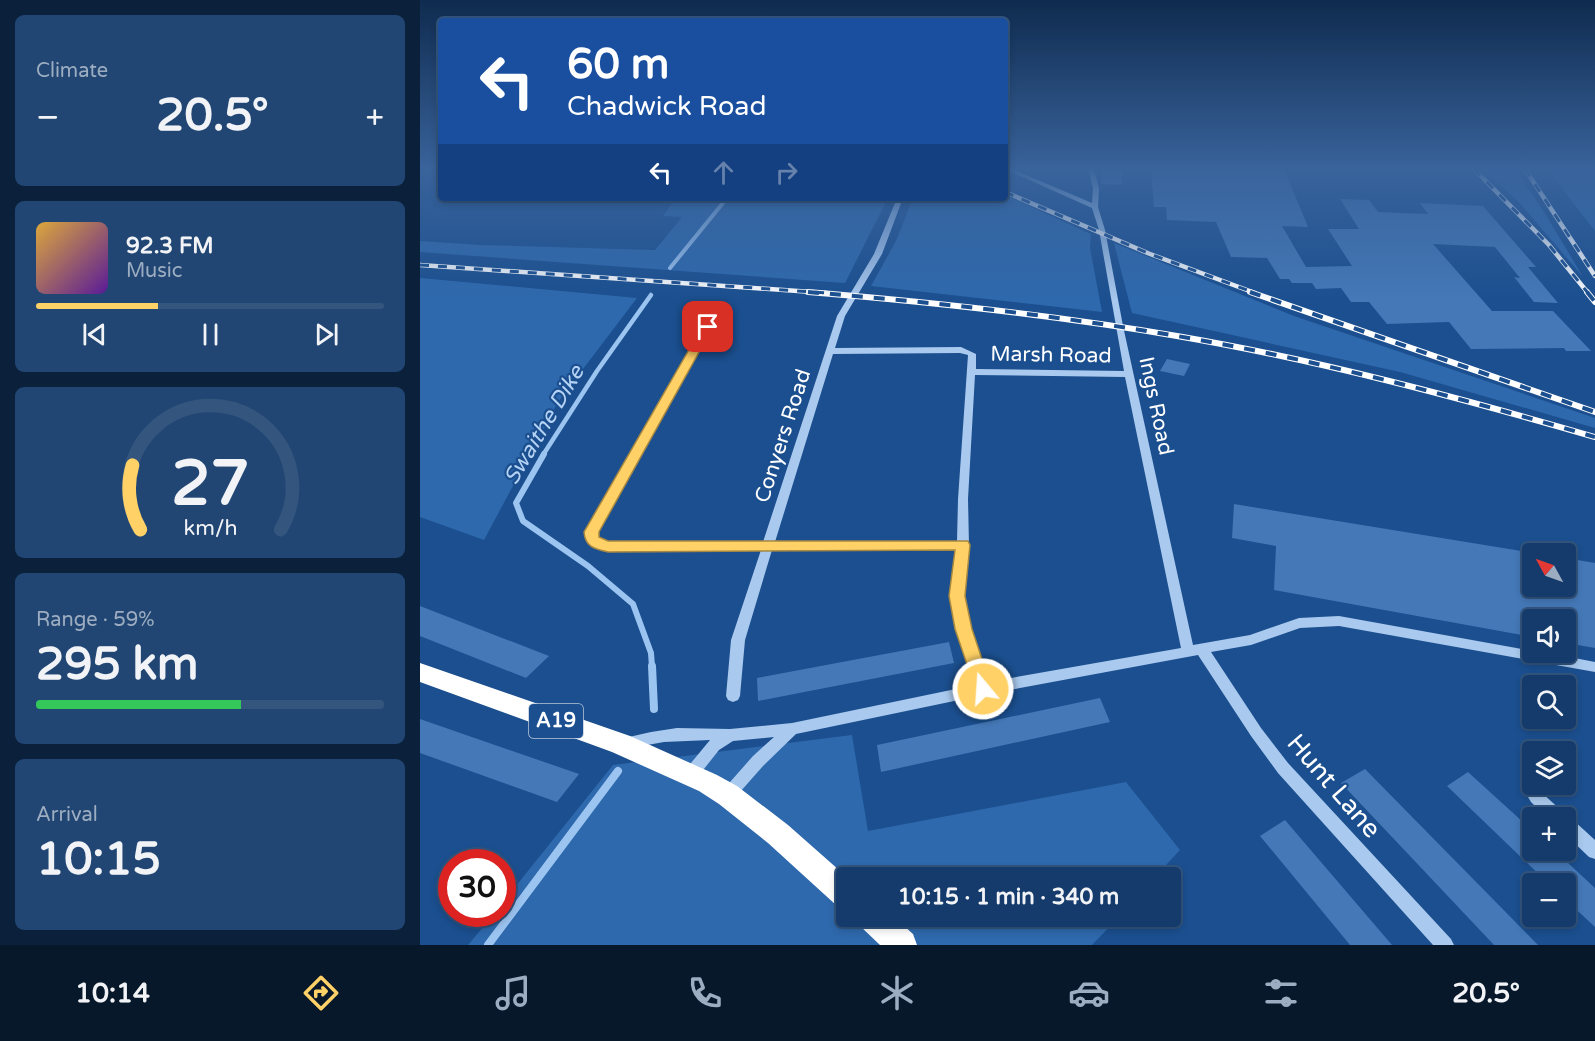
<!DOCTYPE html>
<meta charset="utf-8">
<style>
body{margin:0;font-family:"Varela Round",sans-serif;background:#214673;color:#f1f3f6;height:100vh;display:flex;flex-direction:column;font-size:22px;white-space:nowrap}
*{box-sizing:border-box;margin:0}
p{font-size:20px;color:#9dadc1}
.icon{flex:none;width:33px;height:33px;fill:none;stroke:currentColor;stroke-width:2;stroke-linecap:round;stroke-linejoin:round}
.map{position:relative;flex:1;overflow:hidden}
.sheet{display:flex;flex-direction:column;gap:15px;padding:15px;background:#0b203b;width:420px}
.sheet>*{flex:none}
.hud{position:absolute;left:18px;top:18px;width:570px;height:183px;border-radius:6px;box-shadow:0 3px 9px #0003,0 0 0 2px #33557e;background:#1a4fa0;color:#fff;overflow:hidden}
.needle{width:39px;rotate:310deg}
.buttons{position:absolute;left:1102px;top:543px;display:grid;gap:12px}
.buttons a{display:grid;place-items:center;width:54px;height:54px;border-radius:6px;background:#143b6b;box-shadow:0 3px 9px #0003,0 0 0 2px #33557e;font-size:30px}
.speed{position:absolute;left:18px;top:849px;display:flex;gap:12px;font-size:30px;font-weight:700;text-align:center}
.speed>*{display:grid;place-content:center;width:78px;height:78px;border-radius:50%;background:#143b6b;box-shadow:0 3px 9px #0003,0 0 0 2px #33557e;line-height:1}
.speed .limit{border:9px solid #d22;background:#fff;color:#111}
.pin{position:absolute;display:grid;place-items:center;width:51px;height:51px;color:#fff;margin:-26px;border-radius:12px;box-shadow:0 3px 9px #0006}
.me{position:absolute;width:66px;margin:-33px;rotate:342deg;stroke-linejoin:round;filter:drop-shadow(0 0 4px #0008)}
.turn{display:flex;align-items:center;gap:21px;height:126px;padding:0 30px;font-size:27px}
.turn .icon{width:78px;height:78px;stroke-width:2.5}
.turn b{display:block;font-size:42px;line-height:51px}
.lanes{display:flex;align-items:center;height:57px;padding:0 30px;background:#0003;justify-content:center;gap:30px;direction:ltr}
.lanes .off{opacity:.35}
.big{font-size:45px;font-weight:700;line-height:1.1}
.sheet .widget{flex:1;display:flex;flex-direction:column;justify-content:center;gap:9px;min-width:0;padding:0 21px;border-radius:9px;background:#214673}
.sheet .dial{align-items:center;gap:0}
.dial svg{height:156px;overflow:visible;fill:none;stroke:#33557e;stroke-width:7;stroke-linecap:round;text-anchor:middle}
.dial text{fill:#f1f3f6;stroke:none}
.song{display:flex;align-items:center;gap:18px}
.cover{width:72px;height:72px;border-radius:9px;background:linear-gradient(135deg,hsl(40 70% 55%),hsl(270 70% 35%))}
.played{height:6px;border-radius:3px;background:linear-gradient(90deg,#ffd166 35%,#33557e 35%)}
.keys{display:flex;justify-content:space-around;direction:ltr}
.heat{display:flex;justify-content:space-between;align-items:center;font-size:33px;direction:ltr}
.charge{height:9px;border-radius:4px;background:linear-gradient(90deg,#34c759 59%,#33557e 0)}
.trip{position:absolute;left:416px;top:867px;width:345px;height:60px;border-radius:6px;background:#143b6b;box-shadow:0 3px 9px #0003,0 0 0 2px #33557e;font-weight:700;line-height:60px;text-align:center}
.menu{display:flex;height:96px;justify-content:space-around;align-items:center;background:#08182b;color:#9dadc1}
.menu .icon{width:42px;height:42px}
.menu .selected{color:#ffd166}
.menu b{font-size:27px;color:#f1f3f6}
main{display:flex;flex:1;min-height:0}
.map>svg:first-child{display:block}
</style>
<main>
<section class="sheet">
<div class="widget"><p>Climate</p>
<div class="heat"><a>−</a><b class="big">20.5°</b><a>+</a></div>
</div>
<div class="widget">
<div class="song"><i class="cover"></i><div><b>92.3 FM</b><p>Music</p></div></div>
<div class="played"></div>
<div class="keys"><svg class="icon" aria-label="previous" viewBox="0 0 24 24"><path d="M18 5L8 12l10 7zM5 5v14"/></svg><svg class="icon" aria-label="pause" viewBox="0 0 24 24"><path d="M8 5v14M16 5v14"/></svg><svg class="icon" aria-label="next" viewBox="0 0 24 24"><path d="M6 5l10 7-10 7zM19 5v14"/></svg></div>
</div>
<div class="widget dial"><svg viewBox="0 0 100 80">
<path d="M14 69A42 42 0 1 1 86 69"/>
<path d="M14 69A42 42 0 0 1 10 36" stroke="#ffd166"/>
<text x="50" y="56" font-size="32" font-weight="700">27</text>
<text x="50" y="72" font-size="11">km/h</text>
</svg></div>
<div class="widget"><p>Range · 59%</p><b class="big">295 km</b><div class="charge"></div></div>
<div class="widget"><p>Arrival</p><b class="big">10:15</b></div>
</section>
<div class="map">
<svg width="1175" height="945" viewBox="0 0 1175 945">
<rect width="100%" height="100%" fill="#1b4f8f"/>
<g fill="#2e69ad">
<polygon points="1062,169 1095,169 1126,215 1163,277 1098,201"/>
<polygon points="1127,169 1175,169 1175,231 1133,177"/>
<polygon points="585,195 671,234 670,248 682,312 451,286 476,241 493,198 585,198"/>
<polygon points="256,198 468,198 425,283 0,252 0,241 61,245 235,250 262,217 243,216"/>
<polygon points="694,243 874,316 1175,418 1175,428 980,372 712,313"/>
<polygon points="0,278 217,298 138,402 64,540 0,517"/>
<polygon points="432,735 448,831 706,782 760,850 735,877 426,878 426,916 699,917 672,945 48,945 74,914 82,914 83,902 193,765"/>
</g>
<g fill="none" stroke-linecap="round" stroke-linejoin="round">
<polyline stroke="#9cc4f0" stroke-width="4" points="250,268 307,198"/>
<polyline stroke="#9cc4f0" stroke-width="4.5" points="123,455 177,371 231,295"/>
<polyline stroke="#9cc4f0" stroke-width="6" points="124,454 96,503 103,521 168,566 213,604 231,653 232,667"/>
<g stroke="#9cc4f0" stroke-width="8">
<polyline points="232,666 234,709"/>
<polyline points="68,945 198,771"/>
</g>
</g>
<g fill="#4478b7">
<polygon points="682,169 702,169 702,185 681,184"/>
<polygon points="731,169 864,169 888,227 862,226 886,267 932,266 908,229 939,229 920,199 949,200 958,212 1008,214 1000,203 1063,206 1116,267 1108,267 1138,303 1114,302 1094,277 1100,278 1075,247 1013,244 1072,311 1133,311 1171,351 1146,351 1144,348 1051,349 1029,322 967,324 949,302 931,302 921,288 896,289 892,283 872,283 869,279 860,279 847,258 811,257 796,222 747,220 746,207 734,207"/>
<polygon points="747,359 770,364 764,376 740,371"/>
<polygon points="814,504 1113,553 1113,586 1146,586 1146,558 1175,563 1175,648 1146,643 1146,620 1113,620 1113,637 854,590 856,546 812,538"/>
<polygon points="0,606 129,656 106,678 0,636"/>
<polygon points="529,642 534,663 338,701 337,678"/>
<polygon points="680,698 690,722 461,772 457,745"/>
<polygon points="0,719 159,774 137,802 0,753"/>
<polygon points="945,769 1118,945 1074,945 921,783"/>
<polygon points="1048,772 1113,831 1113,850 1134,850 1175,888 1175,927 1146,900 1146,884 1129,884 1027,786"/>
<polygon points="865,820 972,945 930,945 840,836"/>
</g>
<g fill="none" stroke-linecap="round" stroke-linejoin="round">
<g fill="#a9c9ee" fill-rule="evenodd">
<path d="M 585,169 L 592,169 L 672,203 L 673,188 L 668,169 L 674,169 L 679,188 L 678,207 L 685,230 L 703,326 L 773,645 L 830,635 L 879,618 L 919,616 L 1113,651 L 1113,652 L 1124,652 L 1175,662 L 1175,672 L 919,626 L 880,628 L 831,645 L 791,652 L 841,728 L 868,763 L 1031,939 L 1034,945 L 1013,945 L 858,773 L 831,736 L 778,655 L 563,695 L 376,734 L 343,766 L 313,800 L 308,802 L 303,800 L 300,795 L 303,790 L 333,756 L 354,737 L 313,741 L 299,750 L 276,779 L 271,781 L 266,779 L 263,774 L 266,769 L 290,740 L 244,742 L 205,749 L 200,747 L 198,743 L 200,739 L 231,732 L 257,728 L 310,729 L 372,723 L 555,685 L 538,629 L 531,596 L 537,549 L 352,550 L 325,640 L 320,696 L 318,700 L 313,702 L 308,700 L 306,696 L 311,640 L 341,550 L 188,551 C 176,548 167,546 165,532 L 296,307 L 300,305 L 304,307 L 177,532 L 178,537 L 183,542 L 188,543 L 343,542 L 417,316 L 454,254 L 477,198 L 483,198 L 462,254 L 425,316 L 415,348 L 541,347 L 556,354 L 556,369 L 704,371 L 679,230 L 672,208 ZM 540,353 L 548,355 L 538,499 L 537,541 L 355,542 L 413,354 ZM 555,375 L 705,377 L 761,648 L 568,682 L 550,629 L 543,596 L 549,545 L 548,499 Z"/>
<polygon points="1116,790 1121,792 1144,813 1145,817 1152,819 1175,840 1175,859 1169,857 1146,835 1146,818 1127,818 1111,802 1108,797 1111,792"/>
</g>
<g fill="#fff" fill-rule="evenodd">
<polygon points="0,663 210,736 297,775 317,786 368,825 428,878 426,878 426,909 416,905 348,843 299,804 279,791 192,752 0,682"/>
<polygon points="436,916 473,916 493,934 497,945 460,945 440,926"/>
</g>
<g stroke="#fff" stroke-width="4.5">
<g id="rail-far1">
<polyline points="1054,169 1129,245 1168,293"/>
<polyline points="1105,169 1175,276"/>
<polyline points="585,192 730,254 835,293"/>
<polyline points="0,265 407,293"/>
</g>
</g>
<g stroke="#fff" stroke-width="6">
<g id="rail">
<path d="M 388,292 C 511,302 635,315 757,336 C 898,360 1037,397 1175,437"/>
<polyline points="830,292 1175,412"/>
<polyline points="1167,292 1175,302"/>
</g>
</g>
<use href="#rail-far1" stroke="#1b4f8f" stroke-width="3" stroke-dasharray="9" stroke-linecap="butt"/>
<use href="#rail" stroke="#1b4f8f" stroke-width="4" stroke-dasharray="11" stroke-linecap="butt"/>
</g>
<linearGradient id="sky" x2="0" y2="1"><stop stop-color="#0f2b4f"/><stop offset="0.56" stop-color="#39639b"/><stop offset="1" stop-color="#39639b" stop-opacity="0"/></linearGradient>
<rect width="1175" height="301" fill="url(#sky)"/>
<path fill="#ffd166" stroke="#a68842" stroke-width="1.5" d="M 288,324 L 293,327 L 179,532 L 179,537 L 188,541 L 548,541 L 550,545 L 545,596 L 552,629 L 572,689 L 570,694 L 563,696 L 557,694 L 535,629 L 529,596 L 535,550 L 188,552 C 175,549 165,547 164,532 L 282,327 Z"/>
<g text-anchor="middle" dominant-baseline="central" stroke-width="4.5" stroke-linejoin="round" paint-order="stroke">
<rect fill="#1b4f8f" stroke="#bbcadd" stroke-width="1.5" x="109" y="704" width="54" height="34" rx="4.5"/>
<g font-size="20" font-weight="bold" fill="#fff">
<text x="136" y="721">A19</text>
</g>
<g font-size="21" fill="#fff" stroke="#1b4f8f">
<text transform="translate(631 355) rotate(1)">Marsh Road</text>
<text transform="translate(736 406) rotate(78)">Ings Road</text>
<text transform="translate(363 436) rotate(-72)">Conyers Road</text>
</g>
<g font-size="22" font-style="italic" fill="#b5d3f5" stroke="#1b4f8f">
<text transform="translate(124 425) rotate(-59)">Swaithe Dike</text>
</g>
<g font-size="26" fill="#fff" stroke="#1b4f8f">
<text transform="translate(914 786) rotate(49)">Hunt Lane</text>
</g>
</g>
</svg>
<div class="buttons">
<a><svg class="needle" viewBox="-14 -14 28 28"><path d="M0-13l5 13h-10z" fill="#e53935"/><path d="M0 13l5-13h-10z" fill="#9dadc1"/></svg></a>
<a><svg class="icon" aria-label="sound" viewBox="0 0 24 24"><path d="M4 9h4l5-4v14l-5-4H4zM17 9q2 3 0 6"/></svg></a>
<a><svg class="icon" aria-label="search" viewBox="0 0 24 24"><circle cx="10" cy="10" r="6"/><path d="M15 15l6 6"/></svg></a>
<a><svg class="icon" aria-label="layers" viewBox="0 0 24 24"><path d="M12 4l9 5-9 5-9-5zM3 14l9 5 9-5"/></svg></a>
<a>+</a>
<a>−</a>
</div>
<div class="speed"><div class="limit">30</div></div>
<div class="pin" style="left:288px;top:327px;background:#d93025"><svg class="icon" aria-label="arrive" viewBox="0 0 24 24"><path d="M6 21V4h12l-3 4 3 4H6"/></svg></div>
<svg class="me" style="left:563px;top:689px" viewBox="-20 -20 40 40"><circle r="17" fill="#ffd166" stroke="#fff" stroke-width="3"/><path d="M0-11L8 9 0 5-8 9z" fill="#fff"/></svg>
<div class="trip">10:15 · 1 min · 340 m</div>
<div class="hud">
<div class="turn"><svg class="icon" aria-label="left" viewBox="0 0 24 24"><path d="M17 20v-9H6M10 6l-5 5 5 5"/></svg><div><b>60 m</b>Chadwick Road</div></div>
<div class="lanes"><svg class="icon" aria-label="left" viewBox="0 0 24 24"><path d="M17 20v-9H6M10 6l-5 5 5 5"/></svg><svg class="icon off" aria-label="ahead" viewBox="0 0 24 24"><path d="M12 20V5M6 11l6-6 6 6"/></svg><svg class="icon off" aria-label="right" viewBox="0 0 24 24"><path d="M7 20v-9h11M14 6l5 5-5 5"/></svg></div>
</div>
</div>
</main>
<nav class="menu">
<b>10:14</b>
<svg class="icon selected" aria-label="directions" viewBox="0 0 24 24"><path d="M12 3l9 9-9 9-9-9zM9 14v-3h6M13 9l2 2-2 2"/></svg>
<svg class="icon" aria-label="music" viewBox="0 0 24 24"><path d="M9 18V5l10-2v13"/><circle cx="6" cy="18" r="3"/><circle cx="16" cy="16" r="3"/></svg>
<svg class="icon" aria-label="phone" viewBox="0 0 24 24"><path d="M5 4h4l2 5-3 2q2 4 5 5l2-3 5 2v4C11 20 4 13 5 4z"/></svg>
<svg class="icon" aria-label="climate" viewBox="0 0 24 24"><path d="M12 3v18M4 7l16 10M4 17L20 7"/></svg>
<svg class="icon" aria-label="car" viewBox="0 0 24 24"><path d="M5 17H2v-5l4-1 3-4h7l3 4 3 1v5h-3M9 17h6M6 11h13"/><circle cx="7" cy="17" r="2"/><circle cx="17" cy="17" r="2"/></svg>
<svg class="icon" aria-label="filters" viewBox="0 0 24 24"><path d="M4 7h16M4 17h16"/><circle cx="9" cy="7" r="2"/><circle cx="15" cy="17" r="2"/></svg>
<b>20.5°</b>
</nav>
